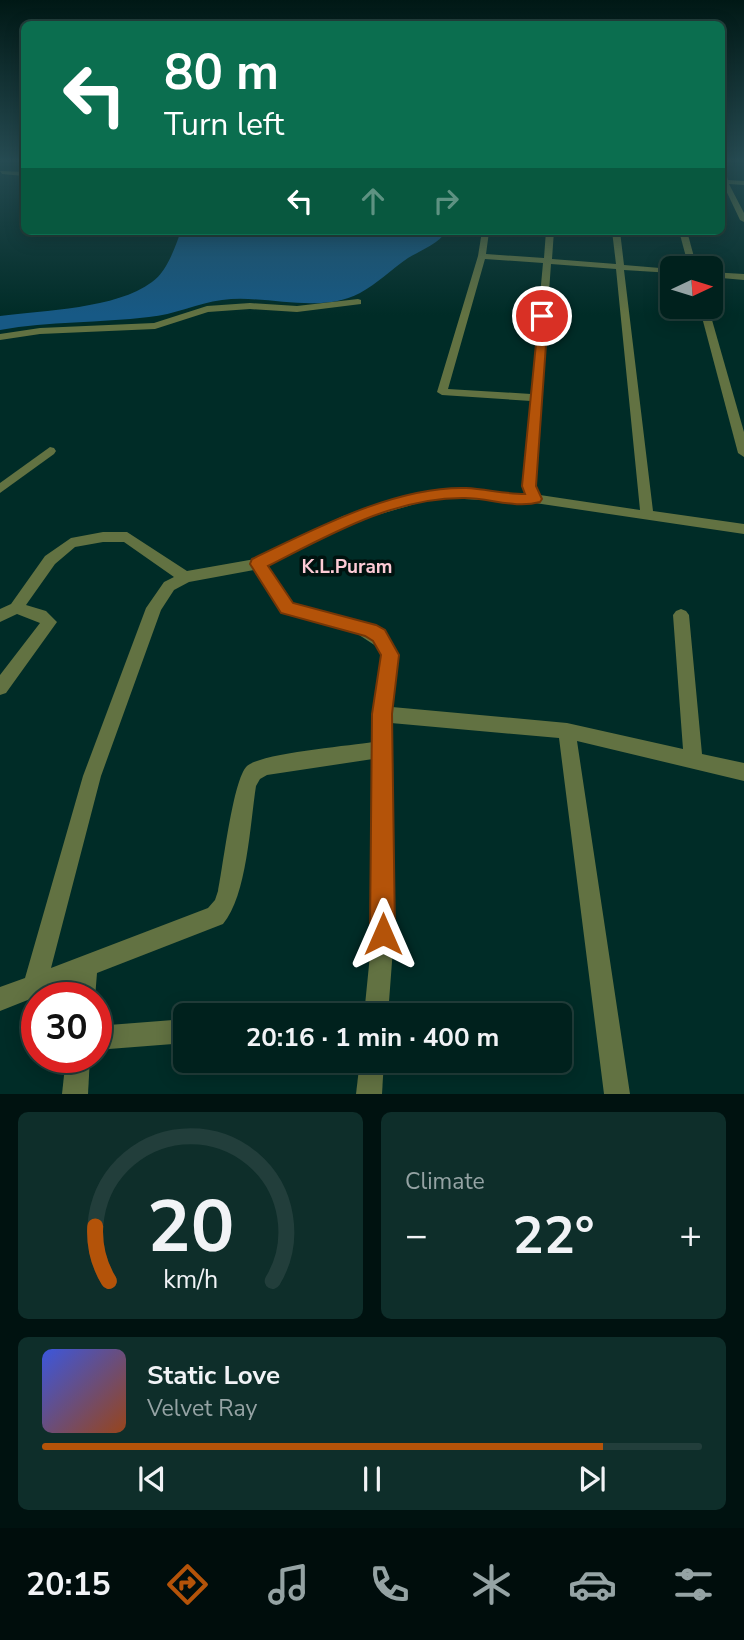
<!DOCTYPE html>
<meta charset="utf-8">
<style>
body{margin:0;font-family:"Nunito Sans",sans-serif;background:#0e2e2a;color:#f1f3f6;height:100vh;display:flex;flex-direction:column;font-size:26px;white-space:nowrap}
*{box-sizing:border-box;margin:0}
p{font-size:23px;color:#95a3a4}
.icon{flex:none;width:38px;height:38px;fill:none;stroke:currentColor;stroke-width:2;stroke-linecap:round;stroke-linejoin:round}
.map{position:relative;height:1094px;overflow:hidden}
.drawer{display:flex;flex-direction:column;gap:18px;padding:18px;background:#001210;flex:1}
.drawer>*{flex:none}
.banner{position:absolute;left:21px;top:21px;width:704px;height:214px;border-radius:10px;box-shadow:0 4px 18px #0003,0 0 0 2px #223e3b;background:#0b6e4f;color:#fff;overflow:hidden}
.needle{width:46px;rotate:86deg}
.fabs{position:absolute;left:660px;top:256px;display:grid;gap:14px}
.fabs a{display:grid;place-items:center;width:63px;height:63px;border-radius:10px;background:#00211d;box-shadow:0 4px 18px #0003,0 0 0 2px #223e3b;font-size:35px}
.speed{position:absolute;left:21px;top:982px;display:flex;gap:14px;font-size:35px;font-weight:700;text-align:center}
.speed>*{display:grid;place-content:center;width:91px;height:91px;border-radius:50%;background:#00211d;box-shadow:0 4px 18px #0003,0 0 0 2px #223e3b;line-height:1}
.speed .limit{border:10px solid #d22;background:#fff;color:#111}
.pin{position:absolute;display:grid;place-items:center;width:60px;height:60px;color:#fff;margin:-30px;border:4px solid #fff;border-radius:50%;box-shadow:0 2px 7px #0007}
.me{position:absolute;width:77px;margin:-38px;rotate:0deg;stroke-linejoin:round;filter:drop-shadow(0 0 5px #0008)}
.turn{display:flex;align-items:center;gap:24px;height:147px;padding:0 28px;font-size:32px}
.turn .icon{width:91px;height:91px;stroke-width:2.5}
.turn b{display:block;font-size:49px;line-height:60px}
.lanes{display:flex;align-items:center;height:66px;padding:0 28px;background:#0003;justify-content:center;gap:35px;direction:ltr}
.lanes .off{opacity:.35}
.big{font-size:52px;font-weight:700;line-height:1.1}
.drawer .widget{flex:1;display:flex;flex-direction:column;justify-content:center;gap:10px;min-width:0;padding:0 24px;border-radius:10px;background:#0e2e2a}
.drawer .dial{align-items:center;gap:0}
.dial svg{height:182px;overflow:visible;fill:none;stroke:#223e3b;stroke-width:7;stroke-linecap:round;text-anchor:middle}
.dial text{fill:#f1f3f6;stroke:none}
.song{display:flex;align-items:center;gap:21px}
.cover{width:84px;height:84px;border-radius:10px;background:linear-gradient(135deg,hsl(230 70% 55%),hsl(20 70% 35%))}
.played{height:7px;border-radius:4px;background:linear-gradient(90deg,#b45309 85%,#223e3b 85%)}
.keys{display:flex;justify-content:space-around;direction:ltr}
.heat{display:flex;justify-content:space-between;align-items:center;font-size:38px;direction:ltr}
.drawer .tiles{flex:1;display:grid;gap:18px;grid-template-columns:1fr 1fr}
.widget:last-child{grid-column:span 2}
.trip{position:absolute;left:173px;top:1003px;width:399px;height:70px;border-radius:10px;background:#00211d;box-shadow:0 4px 18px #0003,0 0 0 2px #223e3b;font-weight:700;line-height:70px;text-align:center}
.tabs{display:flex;height:112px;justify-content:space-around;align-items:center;background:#000d0c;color:#95a3a4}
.tabs .icon{width:49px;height:49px}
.tabs .selected{color:#b45309}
.tabs b{font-size:32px;color:#f1f3f6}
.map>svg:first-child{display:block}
</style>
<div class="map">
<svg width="744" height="1094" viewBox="0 0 744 1094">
<rect width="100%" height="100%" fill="#002c27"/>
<path fill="#175985" d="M 181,231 L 446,231 C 439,244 421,250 408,258 C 392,269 377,284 360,293 C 318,315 267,294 222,300 C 197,303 174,315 149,317 C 99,323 50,321 0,330 L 0,316 C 44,310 116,309 152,282 C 167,272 175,247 181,231 Z"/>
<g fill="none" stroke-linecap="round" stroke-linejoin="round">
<g fill="#627242" fill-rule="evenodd">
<polygon points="721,165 724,167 728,180 744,181 744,185 729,184 744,213 744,222 740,220 722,182"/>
<polygon points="0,171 24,172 24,176 2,174"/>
<path d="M 482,231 L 489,232 L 486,254 L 544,258 L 546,231 L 554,231 L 552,259 L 616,264 L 612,231 L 620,231 L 624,265 L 672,269 L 672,273 L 624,270 L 653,511 L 744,524 L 744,534 L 535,503 L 446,498 L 422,502 L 353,522 L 267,566 L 293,604 L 346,617 L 380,631 L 390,639 L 398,653 L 398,659 L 392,707 L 567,723 L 683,749 L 673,615 L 676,611 L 681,609 L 686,611 L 689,615 L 702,754 L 744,763 L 744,781 L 577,741 L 630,1094 L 604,1094 L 559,738 L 391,723 L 394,935 L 388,1015 L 364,1015 L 372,935 L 373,759 L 267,775 L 260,779 L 256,786 C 250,824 247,896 223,924 L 97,973 L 95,998 L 71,998 L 73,982 L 0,1011 L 0,987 L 25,978 L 83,776 L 146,608 L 164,582 L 174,577 L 124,542 L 103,542 L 75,547 L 55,564 L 26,605 L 46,611 L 57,622 L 6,693 L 0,695 L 0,675 L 40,623 L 17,614 L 0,622 L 0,609 L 11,604 L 45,556 L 71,538 L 103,532 L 127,532 L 187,571 L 255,559 L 343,516 L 421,494 L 446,490 L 526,494 L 523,486 L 531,401 L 442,395 L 437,392 L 478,256 ZM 485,259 L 543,263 L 531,394 L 448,389 ZM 551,264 L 616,269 L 640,510 L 540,495 L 535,486 ZM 254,570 L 283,612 L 356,633 L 379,648 L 382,659 L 373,714 L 373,742 C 349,746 262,753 247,766 C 233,779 223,868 218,891 L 215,900 L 208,908 L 51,968 L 101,776 L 161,610 L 174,590 L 189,582 Z"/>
<polygon points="679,231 687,231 697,268 689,268"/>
<polygon points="710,272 744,274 744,280 710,277"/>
<polygon points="358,299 361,300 361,304 297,312 250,309 208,312 155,329 40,334 0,340 0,334 40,328 154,323 207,306 250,303 297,306"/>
<polygon points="699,306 708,306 744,432 744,457 738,453"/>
<polygon points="50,447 54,448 56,451 54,454 0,493 0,483"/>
<polygon points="186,1019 186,1043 96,1050 96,1026"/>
<polygon points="66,1057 90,1057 88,1094 62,1094"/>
<polygon points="360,1060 384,1060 382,1094 356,1094"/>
</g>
</g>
<linearGradient id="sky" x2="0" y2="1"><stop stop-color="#001815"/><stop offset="0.51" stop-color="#264b52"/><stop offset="1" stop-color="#264b52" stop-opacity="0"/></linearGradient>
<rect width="744" height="315" fill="url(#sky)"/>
<path fill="#b45309" stroke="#753606" stroke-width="2" d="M 539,313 L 548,316 L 536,486 L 542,499 L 540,502 C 515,509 490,498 465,498 C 394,497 329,535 268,566 L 293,603 L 376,625 L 385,630 L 399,655 L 392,714 L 395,934 L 392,943 L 383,947 L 374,943 L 370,934 L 372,714 L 381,655 L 373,641 L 365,636 L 281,613 L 250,564 L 252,559 C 315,529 395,486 466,488 C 486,489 505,494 525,494 L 522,486 Z"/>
<g text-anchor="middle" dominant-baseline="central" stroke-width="7" stroke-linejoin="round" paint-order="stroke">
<g font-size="19" font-weight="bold" fill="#fecbd6" stroke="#00120f">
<text x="347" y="567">K.L.Puram</text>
</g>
</g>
</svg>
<div class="fabs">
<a><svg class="needle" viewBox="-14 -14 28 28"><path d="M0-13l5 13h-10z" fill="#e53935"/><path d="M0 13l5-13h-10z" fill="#95a3a4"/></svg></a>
</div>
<div class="speed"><div class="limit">30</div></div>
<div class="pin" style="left:542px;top:316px;background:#d93025"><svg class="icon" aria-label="arrive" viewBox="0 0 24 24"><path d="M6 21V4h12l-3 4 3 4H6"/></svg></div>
<svg class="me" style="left:383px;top:934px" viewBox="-20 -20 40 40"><path d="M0-17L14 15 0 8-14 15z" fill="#b45309" stroke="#fff" stroke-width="4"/></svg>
<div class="trip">20:16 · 1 min · 400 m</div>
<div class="banner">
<div class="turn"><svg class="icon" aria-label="left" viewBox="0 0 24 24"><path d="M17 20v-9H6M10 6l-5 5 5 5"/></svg><div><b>80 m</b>Turn left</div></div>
<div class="lanes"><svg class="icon" aria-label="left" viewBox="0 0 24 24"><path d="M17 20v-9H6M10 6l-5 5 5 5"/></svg><svg class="icon off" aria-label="ahead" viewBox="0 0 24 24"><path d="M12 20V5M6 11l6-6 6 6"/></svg><svg class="icon off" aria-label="right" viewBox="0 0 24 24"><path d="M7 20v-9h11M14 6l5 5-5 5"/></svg></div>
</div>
</div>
<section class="drawer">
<div class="tiles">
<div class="widget dial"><svg viewBox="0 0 100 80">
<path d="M14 69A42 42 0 1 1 86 69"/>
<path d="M14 69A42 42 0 0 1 8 45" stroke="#b45309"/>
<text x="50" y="56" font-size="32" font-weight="700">20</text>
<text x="50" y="72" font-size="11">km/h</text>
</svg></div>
<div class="widget"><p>Climate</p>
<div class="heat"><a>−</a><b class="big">22°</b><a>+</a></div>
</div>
<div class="widget">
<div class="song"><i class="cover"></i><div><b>Static Love</b><p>Velvet Ray</p></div></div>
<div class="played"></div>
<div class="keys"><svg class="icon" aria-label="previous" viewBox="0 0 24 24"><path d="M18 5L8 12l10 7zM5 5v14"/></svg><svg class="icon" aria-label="pause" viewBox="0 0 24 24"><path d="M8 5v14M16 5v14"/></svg><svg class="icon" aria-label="next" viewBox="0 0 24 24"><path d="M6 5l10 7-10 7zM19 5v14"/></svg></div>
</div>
</div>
</section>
<nav class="tabs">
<b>20:15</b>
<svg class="icon selected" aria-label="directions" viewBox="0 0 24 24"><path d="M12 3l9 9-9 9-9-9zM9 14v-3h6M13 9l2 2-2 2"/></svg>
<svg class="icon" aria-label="music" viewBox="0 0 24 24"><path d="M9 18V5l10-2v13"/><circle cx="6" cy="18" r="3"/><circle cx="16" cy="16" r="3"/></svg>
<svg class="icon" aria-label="phone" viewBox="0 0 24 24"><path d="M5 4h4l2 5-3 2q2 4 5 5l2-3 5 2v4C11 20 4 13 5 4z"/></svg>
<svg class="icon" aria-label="climate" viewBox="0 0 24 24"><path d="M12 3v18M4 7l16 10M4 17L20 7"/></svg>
<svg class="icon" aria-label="car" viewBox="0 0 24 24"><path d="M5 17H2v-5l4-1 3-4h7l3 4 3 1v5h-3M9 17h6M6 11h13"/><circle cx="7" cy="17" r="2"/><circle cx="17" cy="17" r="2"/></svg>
<svg class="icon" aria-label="filters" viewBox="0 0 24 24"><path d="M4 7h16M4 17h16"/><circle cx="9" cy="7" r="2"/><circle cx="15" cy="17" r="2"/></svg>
</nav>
